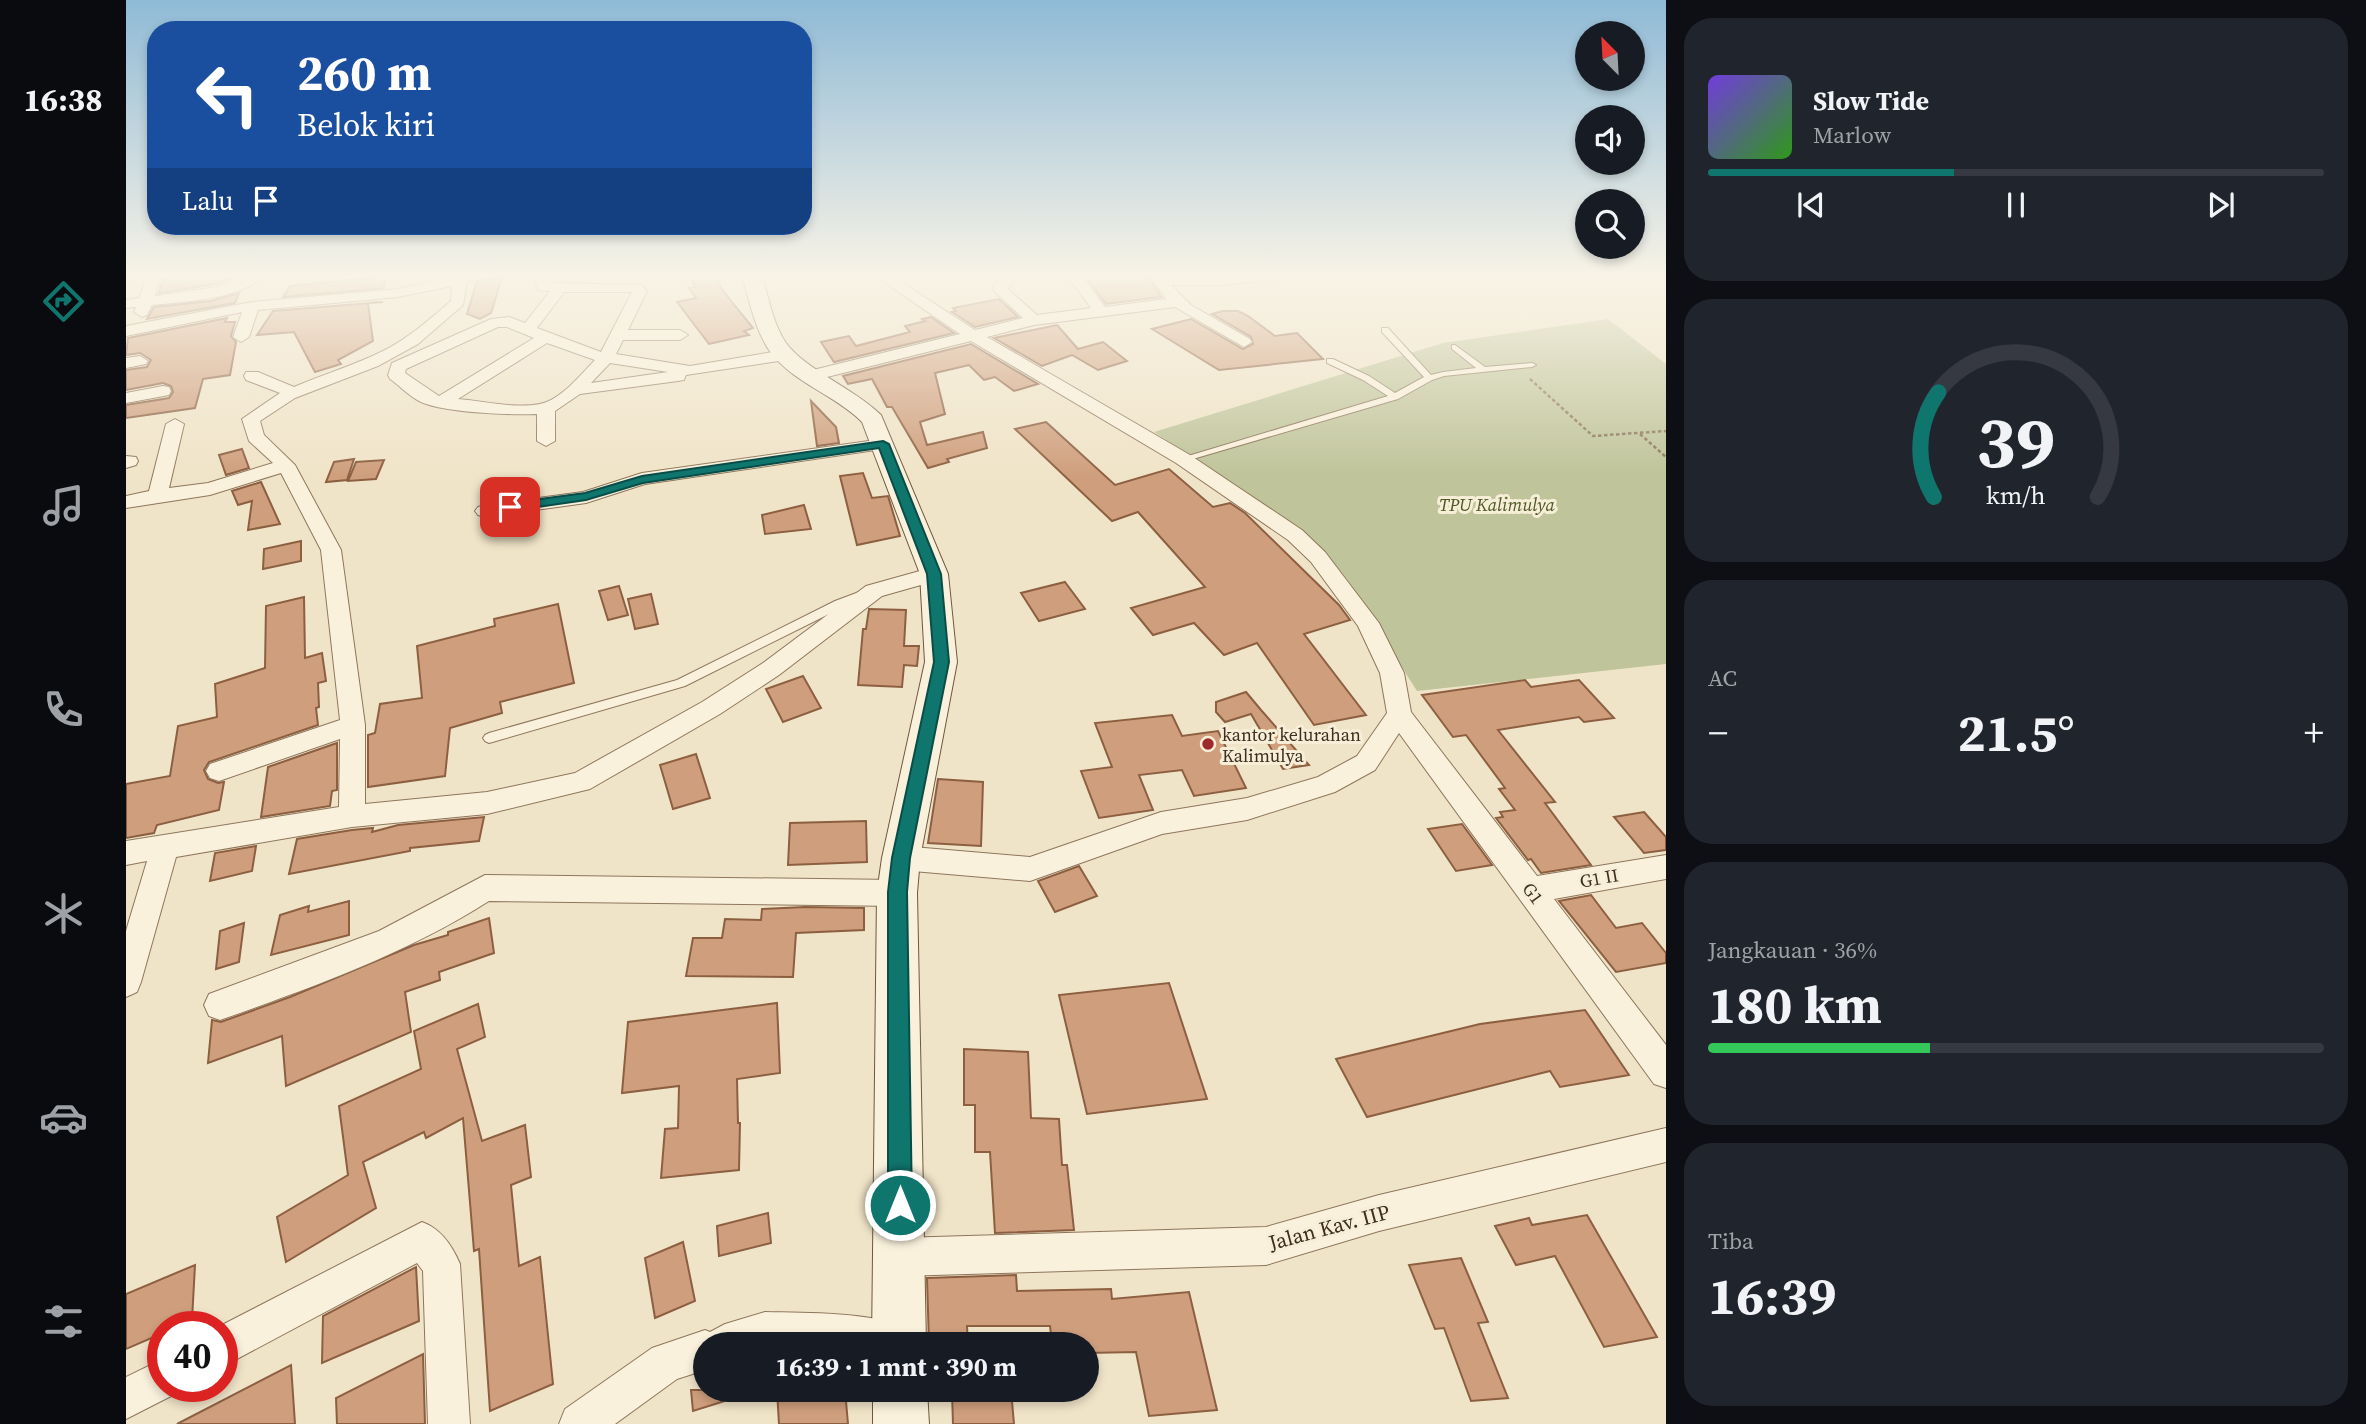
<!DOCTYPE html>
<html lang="id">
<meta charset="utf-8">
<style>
body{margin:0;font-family:"Source Serif 4",serif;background:#20242c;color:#f1f3f6;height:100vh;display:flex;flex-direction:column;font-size:26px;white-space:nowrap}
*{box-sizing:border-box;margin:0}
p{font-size:23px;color:#9ea1a6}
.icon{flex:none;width:38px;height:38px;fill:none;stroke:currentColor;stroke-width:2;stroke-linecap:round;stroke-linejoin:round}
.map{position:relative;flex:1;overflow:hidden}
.details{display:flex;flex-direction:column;gap:18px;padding:18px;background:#0d0f14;width:700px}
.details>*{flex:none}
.top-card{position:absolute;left:21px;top:21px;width:665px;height:214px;border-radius:28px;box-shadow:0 4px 10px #0003;background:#1a4fa0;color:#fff;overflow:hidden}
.needle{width:46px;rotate:336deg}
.tools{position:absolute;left:1449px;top:21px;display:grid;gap:14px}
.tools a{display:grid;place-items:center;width:70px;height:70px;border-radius:50%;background:#171b24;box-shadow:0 4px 10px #0003;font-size:35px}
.speed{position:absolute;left:21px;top:1311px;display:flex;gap:14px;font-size:35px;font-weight:700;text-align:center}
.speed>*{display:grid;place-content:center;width:91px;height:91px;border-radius:50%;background:#171b24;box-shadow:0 4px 10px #0003;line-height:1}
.speed .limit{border:10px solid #d22;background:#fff;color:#111}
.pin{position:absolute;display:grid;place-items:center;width:60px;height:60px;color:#fff;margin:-30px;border-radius:14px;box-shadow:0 4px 10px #0006}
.me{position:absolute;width:77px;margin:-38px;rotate:0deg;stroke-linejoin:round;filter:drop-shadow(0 0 5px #0008)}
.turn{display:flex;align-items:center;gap:24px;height:147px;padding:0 35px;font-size:32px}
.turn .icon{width:91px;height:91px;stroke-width:2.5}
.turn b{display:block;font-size:49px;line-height:60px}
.then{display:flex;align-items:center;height:66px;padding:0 35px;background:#0003;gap:14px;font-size:26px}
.big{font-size:52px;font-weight:700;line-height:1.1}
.details .card{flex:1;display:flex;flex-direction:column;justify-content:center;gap:10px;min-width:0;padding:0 24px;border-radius:28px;background:#20242c}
.details .dial{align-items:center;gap:0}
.dial svg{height:182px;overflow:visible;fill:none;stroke:#363941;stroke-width:7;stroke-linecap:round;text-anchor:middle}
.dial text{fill:#f1f3f6;stroke:none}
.song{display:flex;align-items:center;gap:21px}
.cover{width:84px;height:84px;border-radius:10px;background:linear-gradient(135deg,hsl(260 70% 55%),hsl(110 70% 35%))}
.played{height:7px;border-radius:4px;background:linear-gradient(90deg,#0f766e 40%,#363941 40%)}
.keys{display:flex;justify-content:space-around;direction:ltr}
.heat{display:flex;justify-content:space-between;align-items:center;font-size:38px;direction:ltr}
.charge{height:10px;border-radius:5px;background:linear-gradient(90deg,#34c759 36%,#363941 0)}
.trip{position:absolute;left:567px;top:1332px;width:406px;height:70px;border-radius:35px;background:#171b24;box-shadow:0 4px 10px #0003;font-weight:700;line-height:70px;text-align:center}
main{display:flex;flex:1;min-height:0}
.menu{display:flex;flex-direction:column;width:126px;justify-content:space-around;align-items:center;background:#090b0e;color:#9ea1a6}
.menu .icon{width:49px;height:49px}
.menu .selected{color:#0f766e}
.menu b{font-size:32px;color:#f1f3f6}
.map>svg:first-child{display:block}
</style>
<main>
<nav class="menu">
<b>16:38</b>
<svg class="icon selected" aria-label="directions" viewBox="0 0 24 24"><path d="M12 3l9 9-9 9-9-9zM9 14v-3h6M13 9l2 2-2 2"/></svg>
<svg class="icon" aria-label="music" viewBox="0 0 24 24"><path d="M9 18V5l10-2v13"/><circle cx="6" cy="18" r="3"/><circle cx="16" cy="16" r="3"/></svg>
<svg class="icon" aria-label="phone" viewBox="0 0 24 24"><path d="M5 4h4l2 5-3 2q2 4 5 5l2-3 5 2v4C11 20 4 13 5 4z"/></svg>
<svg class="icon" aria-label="climate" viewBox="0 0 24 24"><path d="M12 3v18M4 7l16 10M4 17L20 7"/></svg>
<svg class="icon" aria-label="car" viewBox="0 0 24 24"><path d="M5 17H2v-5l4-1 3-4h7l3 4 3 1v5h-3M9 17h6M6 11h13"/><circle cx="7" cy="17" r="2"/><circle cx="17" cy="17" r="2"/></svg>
<svg class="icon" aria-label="filters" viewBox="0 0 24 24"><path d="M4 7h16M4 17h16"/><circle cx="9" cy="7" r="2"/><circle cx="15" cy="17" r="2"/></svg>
</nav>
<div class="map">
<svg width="1540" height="1424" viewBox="0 0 1540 1424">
<rect width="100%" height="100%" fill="#f0e4c8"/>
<path fill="#bfc49a" d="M 1482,319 L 1540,364 L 1540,664 L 1291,691 C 1267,654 1246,612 1220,578 C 1173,518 1091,474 1028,432 L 1317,343 Z"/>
<g fill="#cf9f7d" stroke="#8d5f41" stroke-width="2">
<polygon points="51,276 112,276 89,284 33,293 37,279"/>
<polygon points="259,276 258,288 157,297 164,286"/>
<polygon points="564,276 589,276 597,291 627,328 618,331 623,335 583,344 551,302 570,298 563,288 569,287"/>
<polygon points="959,276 1022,276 1035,297 980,304"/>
<polygon points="376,277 365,313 354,319 341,314 351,281"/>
<polygon points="113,293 109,303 21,319 28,307 85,301"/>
<polygon points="873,299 892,317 849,327 826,312 830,311 827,308"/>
<polygon points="257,302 242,303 247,341 212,360 215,364 189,372 168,332 131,335 147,311"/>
<polygon points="1097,311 1112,311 1122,316 1149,336 1171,333 1197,359 1093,370 1026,329 1065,319 1117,349 1127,344 1125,337 1086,314"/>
<polygon points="805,317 828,333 708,362 695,342 723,336 730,346 784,332 779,326 799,321 796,319"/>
<polygon points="101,318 99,322 109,322 105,336 110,342 104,375 77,379 69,408 0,418 0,405 43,398 47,392 45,386 37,383 0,390 0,370 21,367 25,360 14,353 0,355 2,338"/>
<polygon points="931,325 952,349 977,342 1001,361 972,370 946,355 916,366 868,338"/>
<polygon points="845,344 912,384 888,391 869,377 858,380 843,365 809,373 819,414 794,422 801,445 857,432 861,448 821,459 823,462 802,468 766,407 761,407 746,379 722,384 717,376"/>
<polygon points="685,401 710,427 713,443 691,446"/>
<polygon points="920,422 989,485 1043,469 1087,507 1104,503 1119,513 1213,605 1224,620 1178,634 1240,715 1188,725 1131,643 1098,655 1068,623 1027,635 1005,608 1079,587 1012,512 986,521 889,429"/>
<polygon points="116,449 123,468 100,475 93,455"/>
<polygon points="228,459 221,480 200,482 208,462"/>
<polygon points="258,460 250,479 222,481 230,462"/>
<polygon points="737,473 746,498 762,496 774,536 731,545 714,476"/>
<polygon points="135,482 154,524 122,530 126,501 112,505 106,491"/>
<polygon points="678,505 685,529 639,534 636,515"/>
<polygon points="175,541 175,561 137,569 138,549"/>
<polygon points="939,582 959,609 913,621 895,593"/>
<polygon points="493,586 502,615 482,620 473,591"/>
<polygon points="525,594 532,624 509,629 502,599"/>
<polygon points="178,597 179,658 196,653 200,681 192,683 193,707 190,708 192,725 83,762 78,770 82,779 92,783 98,782 93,810 31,825 28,833 0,838 0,784 44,776 52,726 91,717 89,684 139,668 140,606"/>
<polygon points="432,604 448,683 374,702 376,713 324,728 319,776 242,787 242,735 249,733 254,704 296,698 291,646 369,626 368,619"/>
<polygon points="743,609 780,610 778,646 793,646 791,666 778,665 776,687 732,685 737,629 740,629"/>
<polygon points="677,676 695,708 657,722 640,689"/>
<polygon points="1399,680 1405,687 1453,680 1488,718 1458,722 1453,717 1372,730 1429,802 1419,803 1465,865 1415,873 1405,859 1402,860 1370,818 1377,817 1374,812 1389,810 1373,789 1379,788 1340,735 1327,737 1296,695"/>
<polygon points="1120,692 1135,710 1183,765 1157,769 1125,714 1099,722 1090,712 1090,702"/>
<polygon points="1046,715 1056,736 1092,731 1120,788 1068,796 1056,770 1013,775 1027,810 973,818 955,771 986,767 969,723"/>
<polygon points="211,743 211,790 206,791 204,806 135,817 142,767"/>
<polygon points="570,754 584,798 547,809 534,765"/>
<polygon points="812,779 857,782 855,846 802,843"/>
<polygon points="1518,812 1540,837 1540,850 1518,853 1488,817"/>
<polygon points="358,817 353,841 284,848 284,851 163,874 171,839 226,830 247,828 246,832 272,825"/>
<polygon points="740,821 741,862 662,865 664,823"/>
<polygon points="1336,824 1366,865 1330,871 1302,829"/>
<polygon points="130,846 126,871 84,881 89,853"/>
<polygon points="953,866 971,896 929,912 912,881"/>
<polygon points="1465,895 1490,928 1516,923 1540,953 1540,963 1490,972 1433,901"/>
<polygon points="223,901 223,935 145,955 154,915 183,906 182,912"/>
<polygon points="679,907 738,908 738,930 670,933 667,977 560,976 567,938 596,938 599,919 635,920 636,909"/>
<polygon points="363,918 368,953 313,972 314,980 279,992 285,1032 160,1086 156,1036 82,1063 86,1020 95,1022 164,997 288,945 322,935 322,932"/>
<polygon points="118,923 113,962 90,969 94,931"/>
<polygon points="1043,983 1081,1099 961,1114 933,995"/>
<polygon points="651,1003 654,1073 611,1079 612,1123 614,1123 613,1170 535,1178 539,1129 552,1128 553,1086 496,1093 502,1022"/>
<polygon points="352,1004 359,1037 331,1049 356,1141 399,1125 405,1177 385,1185 393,1266 414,1257 427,1384 364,1411 353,1249 348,1251 337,1118 300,1138 298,1132 237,1162 250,1208 160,1262 151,1217 222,1175 213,1106 295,1069 288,1031"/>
<polygon points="1459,1010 1503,1075 1434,1087 1424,1071 1241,1117 1210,1059 1354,1024"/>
<polygon points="838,1049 902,1052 905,1118 933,1119 936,1165 941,1165 948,1230 869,1233 864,1152 849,1152 849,1105 838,1105"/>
<polygon points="642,1213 645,1243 593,1256 591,1226"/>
<polygon points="1461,1215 1531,1337 1478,1347 1429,1256 1390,1265 1369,1226 1403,1218 1406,1225"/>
<polygon points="557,1242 569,1301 529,1318 519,1258"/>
<polygon points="1335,1258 1362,1322 1352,1323 1382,1398 1345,1401 1318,1328 1309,1329 1283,1265"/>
<polygon points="69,1265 66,1320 51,1326 37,1326 37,1333 0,1349 0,1294"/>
<polygon points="290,1267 293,1321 196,1363 197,1316"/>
<polygon points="890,1275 891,1291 985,1289 986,1299 1063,1292 1091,1410 1023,1416 1010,1352 961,1353 961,1344 926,1344 924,1326 841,1326 842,1344 803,1344 801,1278"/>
<polygon points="297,1354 299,1424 211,1424 210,1398"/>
<polygon points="165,1365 169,1424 51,1424"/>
<polygon points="565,1390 620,1390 621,1394 567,1411"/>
<polygon points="651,1390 719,1390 722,1424 653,1424"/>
<polygon points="885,1390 888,1424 827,1424 826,1392"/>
</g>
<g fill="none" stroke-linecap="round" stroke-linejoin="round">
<g stroke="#8d765c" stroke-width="2">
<g id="lane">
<polygon points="1256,328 1262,328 1305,375 1317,372 1350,368 1326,349 1326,345 1329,345 1359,367 1406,363 1410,365 1406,367 1318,376 1306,380 1272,399 1060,461 1054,461 1052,459 1262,396 1237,380 1201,363 1201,359 1207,359 1243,376 1269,393 1298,377 1256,332"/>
<polygon points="733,592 737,593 738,596 737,599 717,607 559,686 363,743 359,741 357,738 359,735 363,733 551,680 709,601"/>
</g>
</g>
<g stroke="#8d765c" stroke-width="2">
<g id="street">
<polygon points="0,276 19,276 0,282"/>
<path d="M 21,276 L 35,276 L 29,296 L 90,287 L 120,276 L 137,276 C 117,299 55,302 26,305 L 21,315 L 16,317 L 8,312 L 10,307 L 0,308 L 0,300 L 13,298 Z"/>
<path d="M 330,276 L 358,276 L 341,282 L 337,305 L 292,344 L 252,366 L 169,398 L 134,421 L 138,435 L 169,465 L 215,550 L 239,725 L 239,804 L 361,792 L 449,773 L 576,702 L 637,663 L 740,586 L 808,567 L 816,569 L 819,574 L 816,579 L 756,596 L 653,675 L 594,714 L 464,789 L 361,814 L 226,827 L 50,857 L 15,982 L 11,992 L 0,997 L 0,931 L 21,861 L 0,865 L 0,841 L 213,807 L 214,739 L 93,781 L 84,778 L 80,771 L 84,764 L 214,720 L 195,550 L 155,473 L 84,495 L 0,508 L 0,496 L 23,491 L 40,424 L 49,419 L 58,424 L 43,488 L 82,483 L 147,463 L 123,441 L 116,419 L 154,393 L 120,380 L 118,376 L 120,372 L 132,372 L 168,387 C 198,374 230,365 259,350 C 284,337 304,319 325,301 L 326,286 L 272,297 L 132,310 L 123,337 L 115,342 L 107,337 L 116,312 L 0,336 L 0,326 L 126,302 L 272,289 Z"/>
<path d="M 407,276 L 421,276 L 423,283 L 515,285 L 521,291 L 502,330 L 554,330 L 562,335 L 554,340 L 497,340 L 490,354 L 564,366 L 659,350 L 667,355 L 659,360 L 560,375 L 558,380 L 552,381 L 454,394 L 429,411 L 429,441 L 420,446 L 411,441 L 411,414 C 384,415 320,413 295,402 C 284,397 274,386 264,379 L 262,375 L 266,363 L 365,319 L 383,317 L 399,323 L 424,291 L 412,290 ZM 438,292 L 506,292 L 475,352 L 411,328 ZM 372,327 L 381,327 L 408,338 L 313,396 L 279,373 L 280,369 ZM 421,343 L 469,360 C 454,375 435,400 414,404 C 388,409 358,401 332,399 ZM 484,363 L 542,372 L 465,383 Z"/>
<polygon points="749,276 766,276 849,330 897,318 868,291 867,286 876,276 891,276 882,289 911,315 965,308 941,276 956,276 979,307 1040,299 1024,276 1154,276 1147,280 1097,285 1045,285 1065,305 1124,339 1126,342 1118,347 1049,307 908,325 861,337 1064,455 1176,530 1199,552 1253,623 1278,673 1285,712 1411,876 1540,855 1540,879 1428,899 1540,1045 1540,1088 1528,1084 1273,733 1249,770 1209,792 1121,820 1036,834 904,881 775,870 765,866 761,858 765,850 775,846 904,857 1035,812 1121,798 1192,777 1231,756 1261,713 1254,673 1232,626 1185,562 1162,540 1050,463 845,341 689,380 683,379 681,375 683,371 834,334"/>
<polygon points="14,356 22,361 20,364 0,368 0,358"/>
<polygon points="37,386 43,387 45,391 43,395 0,403 0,393"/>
<polygon points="757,439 763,440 766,444 763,448 519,484 460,503 359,517 352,515 349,511 352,507 359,505 457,492 516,473"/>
<polygon points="0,456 10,457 12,461 10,465 0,468"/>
<path d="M 359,875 L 771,880 L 781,884 L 785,893 L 781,902 L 771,906 L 363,901 C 280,954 187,987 94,1020 L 83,1016 L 78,1005 L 83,994 L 253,931 Z"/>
<polygon points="1540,1128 1540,1162 1253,1231 1140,1265 774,1276 761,1270 755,1257 761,1244 774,1238 1140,1227 1253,1195"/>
<path d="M 296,1222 C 315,1229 326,1245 334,1264 L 344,1424 L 302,1424 L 297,1271 L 291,1263 L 96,1367 L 94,1326 Z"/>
<path d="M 639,1312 C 684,1313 745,1312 787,1329 L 793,1343 L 579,1344 L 579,1370 L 551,1379 L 489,1424 L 433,1424 L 439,1409 L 526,1348 L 579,1330 L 584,1332 L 599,1324 Z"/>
<polygon points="37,1359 37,1386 54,1386 51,1393 0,1419 0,1377"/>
</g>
</g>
<g stroke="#6f573f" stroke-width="2">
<g id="secondary">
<path d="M 616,276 L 636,276 C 643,298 647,324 660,343 C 680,370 729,389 755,415 L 822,574 L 831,662 L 794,858 L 791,893 L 800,1344 L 746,1344 L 751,893 L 756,858 L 799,662 L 794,574 L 736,422 C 709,395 668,383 645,353 C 629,331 624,302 616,276 Z"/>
<polygon points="747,1390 801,1390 803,1424 747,1424"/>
</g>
</g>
<g stroke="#8d765c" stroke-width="2.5" stroke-dasharray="3.5 2.5" stroke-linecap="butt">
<polyline points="1404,379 1467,436 1540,431"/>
<polyline points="1514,434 1540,457"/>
</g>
<use href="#lane" fill="#faf1dc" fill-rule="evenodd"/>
<use href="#street" fill="#faf1dc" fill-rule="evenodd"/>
<use href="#secondary" fill="#faf1dc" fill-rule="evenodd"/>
</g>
<linearGradient id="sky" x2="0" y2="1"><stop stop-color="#8fbad6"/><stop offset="0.58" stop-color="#f8f3e6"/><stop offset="1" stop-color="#f8f3e6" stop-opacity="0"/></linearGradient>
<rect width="1540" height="476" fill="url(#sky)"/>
<polygon fill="#0f766e" stroke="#0a4d48" stroke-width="2" points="757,441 763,444 815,574 823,662 784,858 781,892 786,1205 782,1213 774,1216 766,1213 762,1205 762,892 766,858 808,662 801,574 753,448 517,483 460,500 384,511 378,507 384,503 459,493 516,476"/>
<circle fill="#9e2a2b" stroke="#f7eed8" stroke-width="2.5" cx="1082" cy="744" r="7"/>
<g text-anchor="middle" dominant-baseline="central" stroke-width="6" stroke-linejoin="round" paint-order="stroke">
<g font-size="18" font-style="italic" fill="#4d5a26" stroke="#f7eed8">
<text x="1371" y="504">TPU Kalimulya</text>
</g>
<g font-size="18" fill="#3d2e20" stroke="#f7eed8" text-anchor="start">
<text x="1096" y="734">kantor kelurahan<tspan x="1096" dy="21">Kalimulya</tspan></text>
</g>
<g font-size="18" fill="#3d2e20" stroke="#f7eed8">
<text transform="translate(1473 878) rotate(-10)">G1 II</text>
<text transform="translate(1407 893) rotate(53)">G1</text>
</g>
<g font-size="21" fill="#3d2e20" stroke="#f7eed8">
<text transform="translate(1203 1227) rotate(-15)">Jalan Kav. IIP</text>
</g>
</g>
</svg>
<div class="tools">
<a><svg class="needle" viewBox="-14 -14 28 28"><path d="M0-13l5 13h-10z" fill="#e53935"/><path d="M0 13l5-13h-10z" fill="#9ea1a6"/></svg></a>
<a><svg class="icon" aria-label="sound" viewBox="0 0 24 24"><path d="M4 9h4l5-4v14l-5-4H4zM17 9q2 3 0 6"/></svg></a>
<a><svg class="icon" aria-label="search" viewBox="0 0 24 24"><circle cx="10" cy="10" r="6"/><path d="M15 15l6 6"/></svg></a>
</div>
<div class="speed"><div class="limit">40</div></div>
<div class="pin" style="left:384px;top:507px;background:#d93025"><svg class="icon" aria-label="arrive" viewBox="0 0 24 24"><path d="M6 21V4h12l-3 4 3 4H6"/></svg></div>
<svg class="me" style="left:774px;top:1205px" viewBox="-20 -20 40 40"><circle r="17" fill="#0f766e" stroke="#fff" stroke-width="3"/><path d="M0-11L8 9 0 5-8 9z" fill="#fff"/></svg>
<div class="trip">16:39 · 1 mnt · 390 m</div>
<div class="top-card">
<div class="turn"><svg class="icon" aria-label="left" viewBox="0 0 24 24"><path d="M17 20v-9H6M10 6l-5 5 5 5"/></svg><div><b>260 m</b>Belok kiri</div></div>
<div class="then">Lalu<svg class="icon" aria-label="arrive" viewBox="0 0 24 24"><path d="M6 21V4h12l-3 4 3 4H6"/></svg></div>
</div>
</div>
<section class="details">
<div class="card">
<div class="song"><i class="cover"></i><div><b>Slow Tide</b><p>Marlow</p></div></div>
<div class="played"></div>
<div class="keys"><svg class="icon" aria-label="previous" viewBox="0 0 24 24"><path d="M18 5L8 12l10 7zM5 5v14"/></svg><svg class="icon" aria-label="pause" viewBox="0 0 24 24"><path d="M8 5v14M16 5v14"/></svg><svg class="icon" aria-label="next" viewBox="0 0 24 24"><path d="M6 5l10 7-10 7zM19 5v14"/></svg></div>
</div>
<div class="card dial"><svg viewBox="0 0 100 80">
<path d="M14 69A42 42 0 1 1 86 69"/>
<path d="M14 69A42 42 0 0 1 16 23" stroke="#0f766e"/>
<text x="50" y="56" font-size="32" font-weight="700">39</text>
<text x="50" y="72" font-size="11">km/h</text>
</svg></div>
<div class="card"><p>AC</p>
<div class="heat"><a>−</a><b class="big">21.5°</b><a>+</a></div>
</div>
<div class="card"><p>Jangkauan · 36%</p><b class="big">180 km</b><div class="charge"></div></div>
<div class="card"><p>Tiba</p><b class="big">16:39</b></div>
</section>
</main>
